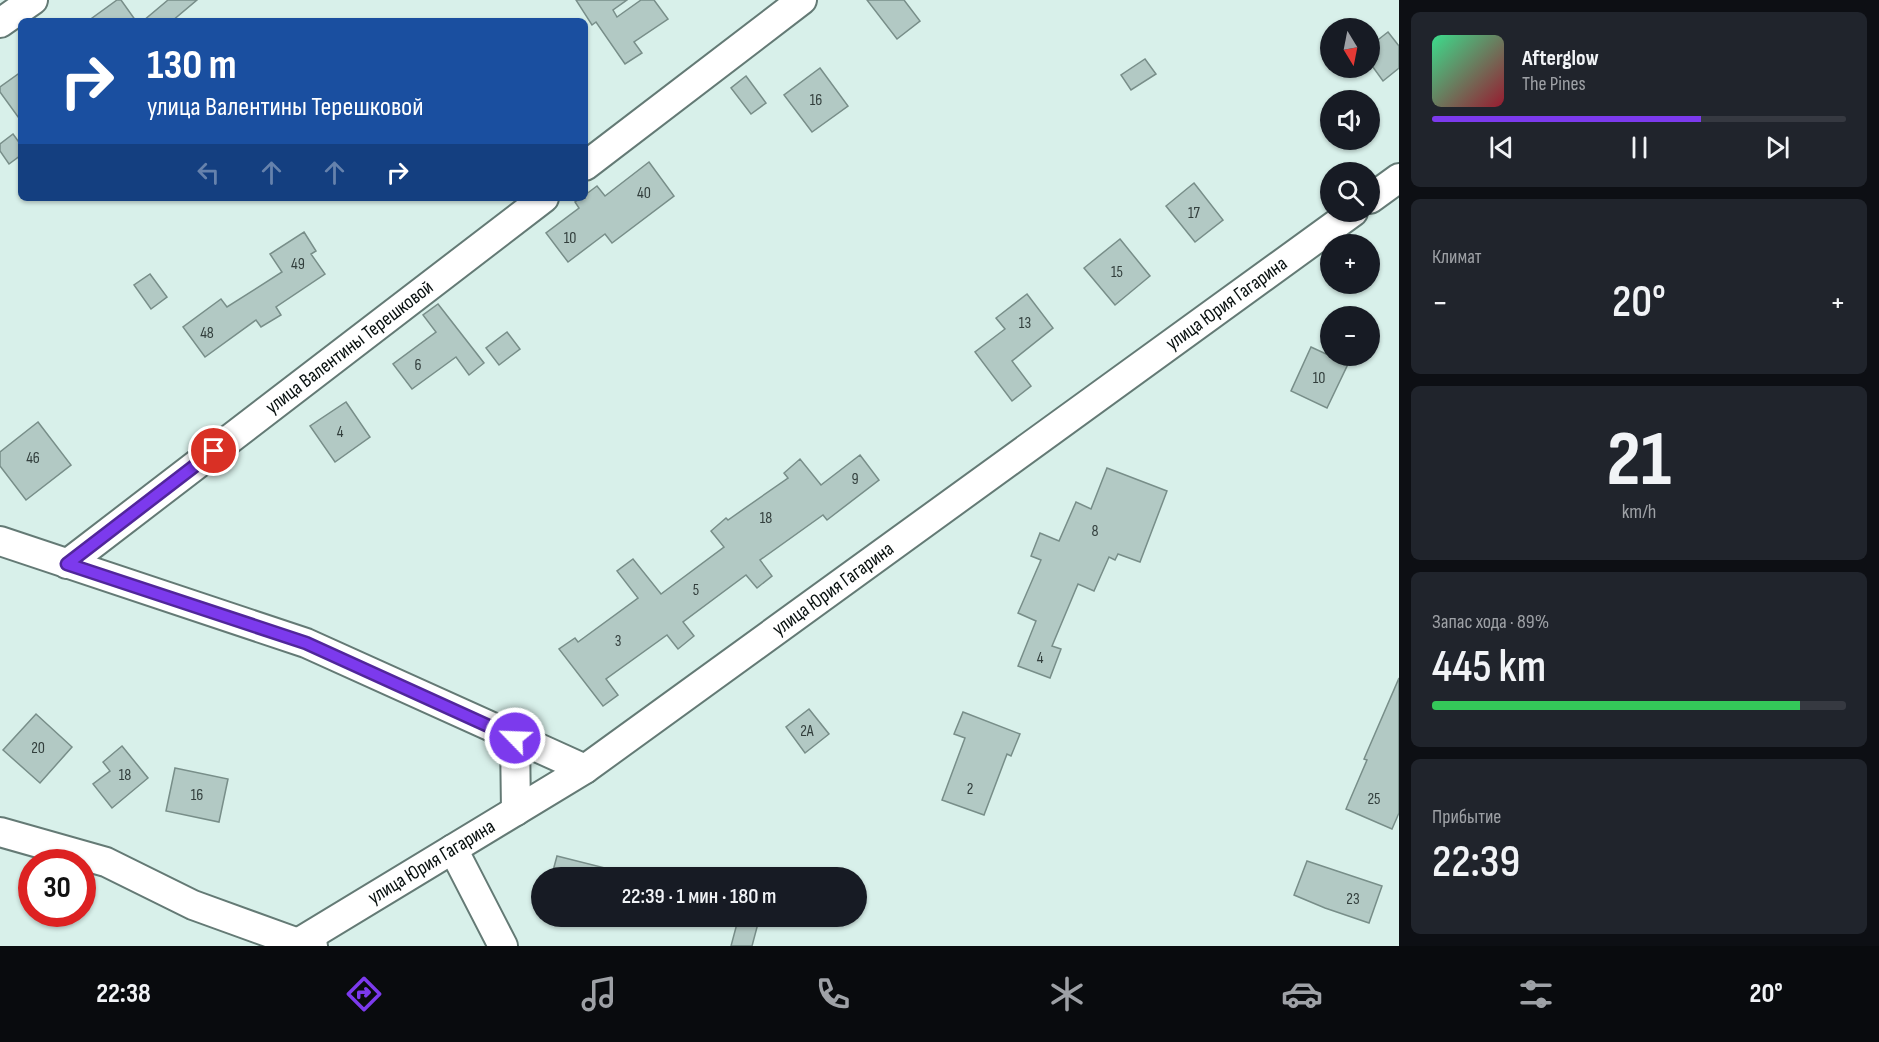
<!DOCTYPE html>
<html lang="ru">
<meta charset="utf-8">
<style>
body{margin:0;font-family:"Sofia Sans Condensed",sans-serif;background:#20242c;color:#f1f3f6;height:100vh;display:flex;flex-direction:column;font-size:22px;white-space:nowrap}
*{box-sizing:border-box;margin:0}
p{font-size:20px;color:#9ea1a6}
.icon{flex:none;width:33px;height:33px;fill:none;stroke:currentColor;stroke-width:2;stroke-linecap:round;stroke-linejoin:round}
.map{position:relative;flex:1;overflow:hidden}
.details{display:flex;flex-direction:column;gap:12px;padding:12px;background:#0d0f14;width:480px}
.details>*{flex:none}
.guide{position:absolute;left:18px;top:18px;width:570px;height:183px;border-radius:9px;box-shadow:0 2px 4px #0004;background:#1a4fa0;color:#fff;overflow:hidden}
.needle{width:39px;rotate:170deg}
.tools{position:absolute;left:1320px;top:18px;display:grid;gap:12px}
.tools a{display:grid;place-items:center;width:60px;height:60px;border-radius:50%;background:#171b24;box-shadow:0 2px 4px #0004;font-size:30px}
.speed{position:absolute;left:18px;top:849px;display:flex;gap:12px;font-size:30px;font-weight:700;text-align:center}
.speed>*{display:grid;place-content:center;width:78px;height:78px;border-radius:50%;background:#171b24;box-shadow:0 2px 4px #0004;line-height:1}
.speed .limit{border:9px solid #d22;background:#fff;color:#111}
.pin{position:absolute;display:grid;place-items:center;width:51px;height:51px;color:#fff;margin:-26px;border:3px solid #fff;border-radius:50%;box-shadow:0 2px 6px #0007}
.me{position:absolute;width:66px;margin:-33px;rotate:294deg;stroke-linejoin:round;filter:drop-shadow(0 0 4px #0008)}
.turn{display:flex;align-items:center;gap:21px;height:126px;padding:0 30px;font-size:27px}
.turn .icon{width:78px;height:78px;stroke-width:2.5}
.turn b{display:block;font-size:42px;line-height:51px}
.lanes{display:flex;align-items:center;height:57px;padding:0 30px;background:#0003;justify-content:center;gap:30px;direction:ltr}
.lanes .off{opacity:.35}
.big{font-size:45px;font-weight:600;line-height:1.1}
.details .widget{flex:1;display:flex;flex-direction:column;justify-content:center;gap:9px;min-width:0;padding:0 21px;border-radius:9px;background:#20242c}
.details .dial{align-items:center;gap:0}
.dial b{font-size:78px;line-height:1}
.song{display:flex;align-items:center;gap:18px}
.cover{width:72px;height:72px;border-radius:9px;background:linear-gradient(135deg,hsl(150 70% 55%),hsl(350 70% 35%))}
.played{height:6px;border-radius:3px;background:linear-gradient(90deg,#7c3aed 65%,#363941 65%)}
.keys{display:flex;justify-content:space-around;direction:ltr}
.heat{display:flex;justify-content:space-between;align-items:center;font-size:33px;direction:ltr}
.charge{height:9px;border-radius:4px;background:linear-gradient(90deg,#34c759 89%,#363941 0)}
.trip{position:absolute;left:531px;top:867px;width:336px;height:60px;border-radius:30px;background:#171b24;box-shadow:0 2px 4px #0004;font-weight:600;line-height:60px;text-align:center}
.tabs{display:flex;height:96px;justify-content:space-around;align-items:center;background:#090b0e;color:#9ea1a6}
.tabs .icon{width:42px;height:42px}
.tabs .current{color:#7c3aed}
.tabs b{font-size:27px;color:#f1f3f6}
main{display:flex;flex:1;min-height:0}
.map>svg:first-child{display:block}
</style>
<main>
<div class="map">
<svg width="1399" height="946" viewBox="0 0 1399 946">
<rect width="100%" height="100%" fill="#d8f0ea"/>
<g fill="#b2c9c4" stroke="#788e89" stroke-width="1.5">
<polygon points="117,0 121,0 136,21 88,21"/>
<polygon points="168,0 197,0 172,21 143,21"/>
<polygon points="576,0 627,0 613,10 617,17 641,0 654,0 668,19 634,42 642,53 625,64 596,22 592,25"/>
<polygon points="867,0 904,0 920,21 897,39"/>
<polygon points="1388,32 1399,46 1399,68 1383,81 1370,63 1370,46"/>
<polygon points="1145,59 1156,74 1131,90 1121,75"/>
<polygon points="820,68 848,106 812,132 784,95"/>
<polygon points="21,72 21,121 0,92 0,87"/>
<polygon points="746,76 766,103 751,114 731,88"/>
<polygon points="13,134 21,145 21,155 9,164 0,151 0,144"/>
<polygon points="649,162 674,196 612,243 605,234 568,262 546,233 579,208 575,202 581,198 585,198 585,195 597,186 605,196"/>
<polygon points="1194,183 1223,220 1195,242 1166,206"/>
<polygon points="304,232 316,251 311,254 325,274 276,307 281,315 261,327 256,320 205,357 183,327 221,299 227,307 282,272 270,254"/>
<polygon points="1120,239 1150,276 1115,305 1084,268"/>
<polygon points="150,274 167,297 151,309 134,285"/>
<polygon points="1027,294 1053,328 1012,361 1031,386 1012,401 975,352 1005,329 996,318"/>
<polygon points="438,304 484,363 469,375 456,357 412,389 393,364 436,332 423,315"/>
<polygon points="507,332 520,349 499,365 486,348"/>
<polygon points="1311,347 1348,364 1327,408 1291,391"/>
<polygon points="346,402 370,437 335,462 310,426"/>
<polygon points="38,422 71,465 26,500 0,466 0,452"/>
<polygon points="860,455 879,480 827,520 823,515 760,560 772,576 757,588 746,575 683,622 694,636 678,649 667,635 606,679 618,695 603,706 559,649 575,638 578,642 638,598 617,571 633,559 661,594 724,547 711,531 726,518 728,520 788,478 784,473 800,459 821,485"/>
<polygon points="1107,468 1167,491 1140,562 1118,554 1115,560 1109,557 1094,591 1078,584 1052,646 1061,649 1050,678 1018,666 1036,621 1018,613 1041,560 1031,556 1040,533 1059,541 1076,502 1091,509"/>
<polygon points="1399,678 1399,813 1392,829 1346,809 1367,760 1364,759"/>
<polygon points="809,709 829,734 805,753 786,727"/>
<polygon points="963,712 1020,734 1011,756 1007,754 984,815 942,800 965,738 954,734"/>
<polygon points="36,714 72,747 40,783 3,750"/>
<polygon points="122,746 148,778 112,808 93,784 110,771 103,762"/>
<polygon points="175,768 228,779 219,822 166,811"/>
<polygon points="557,856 613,870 612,878 551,878"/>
<polygon points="1307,861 1382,886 1369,923 1325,908 1294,895"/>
<polygon points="739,916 760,916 752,946 731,946"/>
</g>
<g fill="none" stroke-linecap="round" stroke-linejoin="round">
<g stroke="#647a75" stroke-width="32">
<g id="minor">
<polyline points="0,23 33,0"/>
<polyline points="585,166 802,0"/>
<polyline points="1370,199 1399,178"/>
<polyline points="0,541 306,643 585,769"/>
<path id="s1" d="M 67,564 L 544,198"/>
<polyline points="515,738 516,811"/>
<polyline points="0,832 106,862 193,905 298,943 313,946"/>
<polyline points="453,849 503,946"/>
<path id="s2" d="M 293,946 L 585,769 L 1353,212"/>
</g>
</g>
<use href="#minor" stroke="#fff" stroke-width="28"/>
</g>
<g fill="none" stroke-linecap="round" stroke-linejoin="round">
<g stroke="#51269a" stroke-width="15">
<polyline id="route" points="214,451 67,564 306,643 515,738"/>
</g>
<use href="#route" stroke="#7c3aed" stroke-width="10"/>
</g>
<g text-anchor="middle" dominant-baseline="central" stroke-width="5" stroke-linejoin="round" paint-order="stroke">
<g font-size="16" fill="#323e3c">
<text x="816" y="100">16</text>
<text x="644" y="193">40</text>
<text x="1194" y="213">17</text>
<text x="570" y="238">10</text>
<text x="298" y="264">49</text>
<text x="1117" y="272">15</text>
<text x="1025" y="323">13</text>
<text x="207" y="333">48</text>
<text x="418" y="365">6</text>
<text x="1319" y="378">10</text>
<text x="340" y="432">4</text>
<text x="33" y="458">46</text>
<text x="855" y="479">9</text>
<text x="766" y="518">18</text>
<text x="1095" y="531">8</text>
<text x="696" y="590">5</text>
<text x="618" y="641">3</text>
<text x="1040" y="658">4</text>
<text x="807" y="731">2А</text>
<text x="38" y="748">20</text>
<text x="125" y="775">18</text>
<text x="970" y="789">2</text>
<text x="197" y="795">16</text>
<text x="1374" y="799">25</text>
<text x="1353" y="899">23</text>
</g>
<g font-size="20" fill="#08100f" stroke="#e6fef8">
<text stroke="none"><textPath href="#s2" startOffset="1134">улица Юрия Гагарина</textPath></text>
<text stroke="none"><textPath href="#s1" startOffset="356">улица Валентины Терешковой</textPath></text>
<text stroke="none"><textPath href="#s2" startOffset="648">улица Юрия Гагарина</textPath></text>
<text stroke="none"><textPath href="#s2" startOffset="162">улица Юрия Гагарина</textPath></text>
</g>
</g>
</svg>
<div class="tools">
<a><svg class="needle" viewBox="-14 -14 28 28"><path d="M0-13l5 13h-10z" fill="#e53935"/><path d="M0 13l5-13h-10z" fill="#9ea1a6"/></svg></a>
<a><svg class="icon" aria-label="sound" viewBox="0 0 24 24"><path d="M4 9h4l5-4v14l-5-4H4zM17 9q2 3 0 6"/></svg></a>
<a><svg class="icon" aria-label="search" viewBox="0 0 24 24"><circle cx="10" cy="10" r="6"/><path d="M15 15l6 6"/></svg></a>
<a>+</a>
<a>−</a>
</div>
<div class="speed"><div class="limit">30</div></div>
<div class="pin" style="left:214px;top:451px;background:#d93025"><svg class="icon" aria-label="arrive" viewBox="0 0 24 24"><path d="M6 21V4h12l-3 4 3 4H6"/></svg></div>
<svg class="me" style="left:515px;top:738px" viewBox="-20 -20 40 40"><circle r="17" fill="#7c3aed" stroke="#fff" stroke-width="3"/><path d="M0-11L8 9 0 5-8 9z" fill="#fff"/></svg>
<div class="trip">22:39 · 1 мин · 180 m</div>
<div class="guide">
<div class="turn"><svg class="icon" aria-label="right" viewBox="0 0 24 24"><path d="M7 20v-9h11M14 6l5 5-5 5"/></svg><div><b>130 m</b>улица Валентины Терешковой</div></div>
<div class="lanes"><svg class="icon off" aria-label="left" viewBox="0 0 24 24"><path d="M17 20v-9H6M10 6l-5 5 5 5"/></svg><svg class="icon off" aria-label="ahead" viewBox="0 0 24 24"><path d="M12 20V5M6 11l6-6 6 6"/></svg><svg class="icon off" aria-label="ahead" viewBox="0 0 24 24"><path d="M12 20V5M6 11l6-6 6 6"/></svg><svg class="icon" aria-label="right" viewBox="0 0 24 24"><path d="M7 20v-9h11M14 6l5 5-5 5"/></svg></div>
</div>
</div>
<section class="details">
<div class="widget">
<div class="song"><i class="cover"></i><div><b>Afterglow</b><p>The Pines</p></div></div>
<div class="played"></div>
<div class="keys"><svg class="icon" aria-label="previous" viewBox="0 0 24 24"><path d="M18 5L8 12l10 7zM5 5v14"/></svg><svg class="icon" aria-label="pause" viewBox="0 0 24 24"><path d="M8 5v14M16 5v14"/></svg><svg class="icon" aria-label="next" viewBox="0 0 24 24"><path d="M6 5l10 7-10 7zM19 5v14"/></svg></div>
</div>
<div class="widget"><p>Климат</p>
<div class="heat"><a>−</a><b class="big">20°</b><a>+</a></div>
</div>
<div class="widget dial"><b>21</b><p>km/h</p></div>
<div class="widget"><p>Запас хода · 89%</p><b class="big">445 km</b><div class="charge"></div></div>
<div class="widget"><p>Прибытие</p><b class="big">22:39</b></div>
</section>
</main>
<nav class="tabs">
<b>22:38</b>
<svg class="icon current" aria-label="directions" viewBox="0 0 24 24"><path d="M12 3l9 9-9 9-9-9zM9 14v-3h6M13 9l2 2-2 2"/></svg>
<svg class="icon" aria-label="music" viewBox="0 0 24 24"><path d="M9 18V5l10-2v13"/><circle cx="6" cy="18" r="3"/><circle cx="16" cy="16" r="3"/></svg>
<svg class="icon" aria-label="phone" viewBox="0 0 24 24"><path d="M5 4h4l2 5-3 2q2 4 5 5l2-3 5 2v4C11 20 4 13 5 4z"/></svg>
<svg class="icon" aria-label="climate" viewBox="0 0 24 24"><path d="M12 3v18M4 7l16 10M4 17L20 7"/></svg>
<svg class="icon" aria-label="car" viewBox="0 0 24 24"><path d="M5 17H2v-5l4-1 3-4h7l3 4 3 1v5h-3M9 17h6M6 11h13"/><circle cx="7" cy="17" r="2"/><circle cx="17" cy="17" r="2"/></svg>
<svg class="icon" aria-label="filters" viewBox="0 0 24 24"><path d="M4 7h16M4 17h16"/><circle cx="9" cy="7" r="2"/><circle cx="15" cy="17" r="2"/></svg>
<b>20°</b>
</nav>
